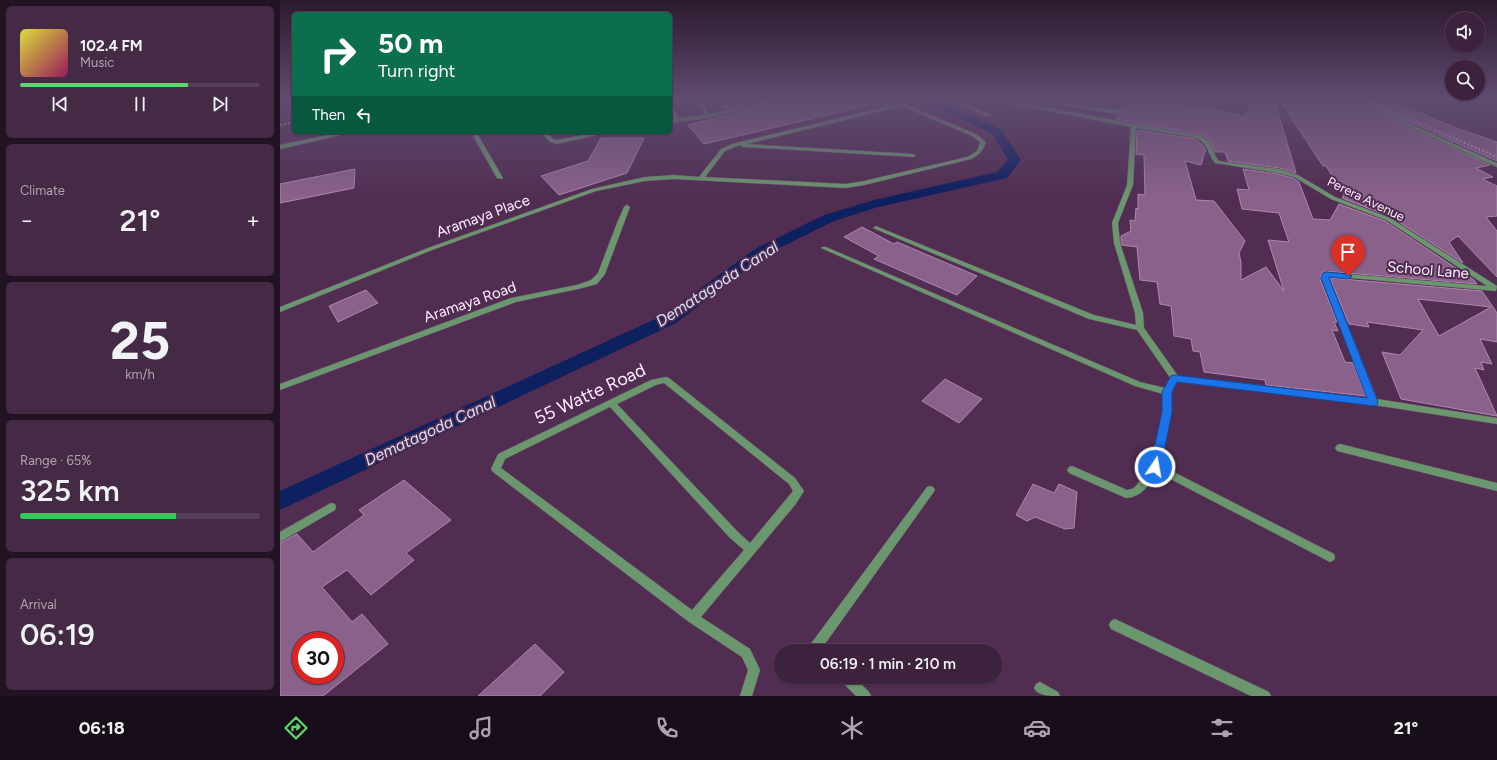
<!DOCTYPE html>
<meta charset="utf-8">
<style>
body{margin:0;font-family:Figtree,sans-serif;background:#442a45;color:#f1f3f6;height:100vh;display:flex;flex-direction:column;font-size:15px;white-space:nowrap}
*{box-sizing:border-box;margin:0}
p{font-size:13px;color:#ada4b0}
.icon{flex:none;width:22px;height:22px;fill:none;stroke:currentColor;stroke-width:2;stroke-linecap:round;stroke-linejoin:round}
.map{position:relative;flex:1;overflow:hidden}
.side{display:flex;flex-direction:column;gap:6px;padding:6px;background:#221322;width:280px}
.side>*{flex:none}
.guide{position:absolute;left:12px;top:12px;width:380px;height:122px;border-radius:6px;box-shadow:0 1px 3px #0004,0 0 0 1px #563f58;background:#0b6e4f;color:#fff;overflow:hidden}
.fabs{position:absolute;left:1165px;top:12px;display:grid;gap:8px}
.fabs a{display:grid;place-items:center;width:40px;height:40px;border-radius:50%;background:#3d223e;box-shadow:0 1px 3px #0004,0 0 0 1px #563f58;font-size:20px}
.speed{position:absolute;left:12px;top:632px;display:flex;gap:8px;font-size:20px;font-weight:700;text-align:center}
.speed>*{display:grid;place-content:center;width:52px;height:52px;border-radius:50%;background:#3d223e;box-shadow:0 1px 3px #0004,0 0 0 1px #563f58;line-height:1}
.speed .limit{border:6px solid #d22;background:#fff;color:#111}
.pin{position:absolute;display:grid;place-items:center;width:34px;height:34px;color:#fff;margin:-41px -17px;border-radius:50% 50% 50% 0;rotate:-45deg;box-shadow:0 0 4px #0007}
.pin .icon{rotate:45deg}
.me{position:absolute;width:44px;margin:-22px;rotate:12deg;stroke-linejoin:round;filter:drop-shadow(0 0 3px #0008)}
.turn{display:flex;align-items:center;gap:14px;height:84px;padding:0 20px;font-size:18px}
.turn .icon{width:52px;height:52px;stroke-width:2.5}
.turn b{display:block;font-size:28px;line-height:34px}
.then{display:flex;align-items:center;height:38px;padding:0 20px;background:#0003;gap:8px;font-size:15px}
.big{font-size:30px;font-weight:600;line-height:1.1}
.side .widget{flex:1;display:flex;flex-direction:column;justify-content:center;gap:6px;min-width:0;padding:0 14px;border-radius:6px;background:#442a45}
.side .dial{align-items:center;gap:0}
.dial b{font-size:52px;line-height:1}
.song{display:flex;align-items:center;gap:12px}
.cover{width:48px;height:48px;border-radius:6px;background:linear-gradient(135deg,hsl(60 70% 55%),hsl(330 70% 35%))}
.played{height:4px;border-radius:2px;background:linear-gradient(90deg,#5dd56d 70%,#563f58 70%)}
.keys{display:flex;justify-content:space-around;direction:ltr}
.heat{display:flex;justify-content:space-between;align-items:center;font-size:22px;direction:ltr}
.charge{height:6px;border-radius:3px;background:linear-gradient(90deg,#34c759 65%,#563f58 0)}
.trip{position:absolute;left:494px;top:644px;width:228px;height:40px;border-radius:20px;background:#3d223e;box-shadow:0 1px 3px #0004,0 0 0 1px #563f58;font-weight:600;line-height:40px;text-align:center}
.tab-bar{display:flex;height:64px;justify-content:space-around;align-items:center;background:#180e19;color:#ada4b0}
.tab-bar .icon{width:28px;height:28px}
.tab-bar .active{color:#5dd56d}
.tab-bar b{font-size:18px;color:#f1f3f6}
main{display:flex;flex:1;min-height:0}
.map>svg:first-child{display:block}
</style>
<main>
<section class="side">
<div class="widget">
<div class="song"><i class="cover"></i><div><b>102.4 FM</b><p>Music</p></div></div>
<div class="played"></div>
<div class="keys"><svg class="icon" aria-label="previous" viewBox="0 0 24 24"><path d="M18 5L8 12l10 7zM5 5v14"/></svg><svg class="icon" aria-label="pause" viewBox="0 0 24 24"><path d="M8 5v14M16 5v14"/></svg><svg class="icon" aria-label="next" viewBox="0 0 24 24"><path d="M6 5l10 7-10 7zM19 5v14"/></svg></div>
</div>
<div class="widget"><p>Climate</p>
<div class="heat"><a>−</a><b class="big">21°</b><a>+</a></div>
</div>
<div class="widget dial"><b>25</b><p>km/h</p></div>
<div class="widget"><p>Range · 65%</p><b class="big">325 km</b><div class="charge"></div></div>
<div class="widget"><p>Arrival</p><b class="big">06:19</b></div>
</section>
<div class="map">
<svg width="1217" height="696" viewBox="0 0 1217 696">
<rect width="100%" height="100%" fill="#512d52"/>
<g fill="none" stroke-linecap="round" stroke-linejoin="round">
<polygon fill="#0d2060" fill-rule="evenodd" points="640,99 654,99 721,129 741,160 727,178 598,207 554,221 485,255 396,323 0,510 0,491 384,315 475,249 544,215 594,200 717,172 728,160 713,134 641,101"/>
</g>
<g fill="#89618a" stroke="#b187b2" fill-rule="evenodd">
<polygon points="434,99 495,99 444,109"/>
<polygon points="511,99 594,99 594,104 424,144 408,125 510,100"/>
<polygon points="869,99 886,99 918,109 923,105 964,117 974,99 994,99 1016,173 999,168 948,161 945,152 935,152 930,140 921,135 836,119 841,113"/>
<polygon points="999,99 1068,99 1210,165 1196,168 1213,177 1202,179 1217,186 1217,216 1206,217 1217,231 1217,277 1178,236 1169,242 1183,263 1111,217 1062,198 1064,195 1046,166 1043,166"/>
<polygon points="1078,99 1107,99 1179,129 1217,142 1217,161"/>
<polygon points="857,130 916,139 924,147 926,151 925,151 921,165 905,161 916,200 934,201 965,241 959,253 961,262 961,280 986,267 1004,291 988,240 1009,242 999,213 962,209 957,189 969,190 963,169 998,174 1013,178 1019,182 1033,219 1050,220 1059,204 1105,221 1194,280 1197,284 1043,271 1040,279 1057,322 1054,322 1058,331 1052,330 1065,362 1073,363 1086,396 986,385 985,380 924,372 920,352 913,351 911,339 894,336 891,306 880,304 877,282 860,280 857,247 842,245 841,243 841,236 851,231 850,220 855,221 856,208 858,209 858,194 865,195 864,155 856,154"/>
<polygon points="321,138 364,138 347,173 279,195 261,176 308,161"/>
<polygon points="75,169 74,188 0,203 0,184"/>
<polygon points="582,227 614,244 617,242 697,276 677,295 649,283 594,259 599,256 564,237"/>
<path d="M 1050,278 L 1202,291 L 1217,313 L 1217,342 L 1200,339 L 1212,364 L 1201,362 L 1204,370 L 1195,368 L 1217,416 L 1121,399 L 1102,352 L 1120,355 L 1143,330 L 1087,322 L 1089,327 L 1069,324 ZM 1138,299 L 1211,307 L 1159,336 Z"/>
<polygon points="86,290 98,303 58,322 49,306"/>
<polygon points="665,379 702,399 679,423 642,401"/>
<path d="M 124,480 L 171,520 L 126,553 L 134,560 L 91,595 L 67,570 L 42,587 L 72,622 L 82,614 L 108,644 L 43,696 L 0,696 L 0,543 L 17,534 L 33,552 L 84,515 L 79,510 ZM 21,641 L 55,641 L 55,675 L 21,675 Z"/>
<polygon points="753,484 774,493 779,484 797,492 794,528 785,529 755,517 747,521 736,515"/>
<polygon points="255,644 284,672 260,696 198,696"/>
</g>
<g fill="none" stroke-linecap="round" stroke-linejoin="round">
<g stroke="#6d4c6e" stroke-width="1">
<g id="minor">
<polygon points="416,99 420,99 429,114 502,99 510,99 428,118 390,123 390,119 395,119 390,111 390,106 392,106 399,118 425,115"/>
<path d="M 607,99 L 613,99 L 696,134 L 706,142 C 703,151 699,155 691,159 L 584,185 L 566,188 L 394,179 L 365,181 L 316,191 L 152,250 L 0,312 L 0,307 L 148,248 L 312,189 L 365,177 L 394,175 L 419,177 L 441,149 L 452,144 L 617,104 ZM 622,106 L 692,136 L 700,142 L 697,151 L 687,157 L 584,181 L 566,184 L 425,177 L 445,151 L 460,145 L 463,147 L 635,157 L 635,155 L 633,154 L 467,144 Z"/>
<polygon points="668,99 674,99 711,115 706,116"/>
<path d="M 710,99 L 719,99 L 921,136 L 929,141 L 936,157 L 939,161 L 999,169 L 1018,175 L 1055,197 L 1110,218 L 1217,286 L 1216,291 L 1049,276 L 1049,278 L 1097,399 L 1217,418 L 1217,424 L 1094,405 L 897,382 L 891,392 L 891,411 L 880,465 L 1054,554 L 1055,557 L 1054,560 L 1050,562 L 877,472 C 869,485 862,497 846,498 L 789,473 L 787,470 L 789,467 L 792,466 L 847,490 L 852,489 L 856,486 L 870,466 L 883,411 L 883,394 L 855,386 L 541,248 L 542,247 L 546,247 L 860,382 L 885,388 L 891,379 L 857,330 L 809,319 L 593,228 L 596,226 L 598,227 L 814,315 L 856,325 L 855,313 L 834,243 L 832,223 L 847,185 L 851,127 L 712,100 ZM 856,128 L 917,138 C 928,145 928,154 935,163 L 998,173 L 1014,177 L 1051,199 L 1106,220 L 1207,286 L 1044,272 L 1041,278 L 1088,398 L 898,376 L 864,328 L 863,313 L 840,243 L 838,223 L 853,185 Z"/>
<polygon points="859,99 864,99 837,114 779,105 777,104 779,103 836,110"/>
<polygon points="1069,99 1075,99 1217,163 1217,167"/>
<polygon points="63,132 74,132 0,149 0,145"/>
<polygon points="191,132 207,132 198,135 223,178 222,179 217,178"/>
<polygon points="261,132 267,132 274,140 277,140 319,132 330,132 277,144 270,142"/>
<polygon points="347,205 350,207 325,274 317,284 298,289 236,302 0,390 0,384 231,298 297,285 311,280 318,273 337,223 344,207"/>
<path d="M 386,377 L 389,378 L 515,478 L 524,491 L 515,505 L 421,617 L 470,649 L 480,670 L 472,696 L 460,696 L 468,670 L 462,657 L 409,622 L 213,472 L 211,469 L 218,454 L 371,380 ZM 384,383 L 509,484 L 513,491 L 470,543 L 458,532 L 337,404 L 376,385 ZM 330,407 L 450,538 L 464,550 L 412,610 L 221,468 L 225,459 Z"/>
<polygon points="1060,444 1217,483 1217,491 1057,451 1055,448 1057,445"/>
<polygon points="650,486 653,487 655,490 653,493 542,648 543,651 529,651 528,649 530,645 647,487"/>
<polygon points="51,503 55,504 56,507 55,510 0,542 0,532"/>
<polygon points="835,619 989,692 991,696 971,696 831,629 829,625 831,621"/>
<polygon points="559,677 574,677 589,692 591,696 576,696 561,681"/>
<path d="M 760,682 L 778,692 L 780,696 C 770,696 758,696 754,688 L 756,684 Z"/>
</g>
</g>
<use href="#minor" fill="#6a976d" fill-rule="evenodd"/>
<g stroke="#c3abc4" stroke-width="2" stroke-dasharray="1.5 2.5" stroke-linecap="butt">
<polyline points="1085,99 1217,157"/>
<polyline points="0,125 14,122"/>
</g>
</g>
<linearGradient id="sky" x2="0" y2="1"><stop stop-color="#2d192d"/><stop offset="0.51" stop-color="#5f4c71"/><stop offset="1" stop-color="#5f4c71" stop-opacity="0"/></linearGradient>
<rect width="1217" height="196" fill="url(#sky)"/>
<polygon fill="#1a73e8" stroke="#114b97" points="1046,272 1068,274 1072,276 1068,279 1049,277 1049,278 1098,402 1097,405 1094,406 897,382 892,392 892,412 881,467 879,470 875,471 871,470 870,467 882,412 882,392 891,376 895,375 1087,398 1041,278 1043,273"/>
<g text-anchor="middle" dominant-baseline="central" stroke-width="4" stroke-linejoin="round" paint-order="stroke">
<g font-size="13" fill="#ffecff" stroke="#512d52">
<text transform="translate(1086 199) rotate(26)">Perera Avenue</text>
</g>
<g font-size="15" fill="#ffecff" stroke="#512d52">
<text transform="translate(203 216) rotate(-20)">Aramaya Place</text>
<text transform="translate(1148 270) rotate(5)">School Lane</text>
<text transform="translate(190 302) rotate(-19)">Aramaya Road</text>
</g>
<g font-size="16" font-style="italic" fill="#d9e2f7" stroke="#512d52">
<text transform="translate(437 284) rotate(-33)">Dematagoda Canal</text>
<text transform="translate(150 431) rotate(-25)">Dematagoda Canal</text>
</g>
<g font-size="18" fill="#ffecff" stroke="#512d52">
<text transform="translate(310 394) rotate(-25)">55 Watte Road</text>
</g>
</g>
</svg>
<div class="fabs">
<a><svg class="icon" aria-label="sound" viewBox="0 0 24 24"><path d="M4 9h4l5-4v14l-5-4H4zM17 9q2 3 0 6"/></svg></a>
<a><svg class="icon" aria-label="search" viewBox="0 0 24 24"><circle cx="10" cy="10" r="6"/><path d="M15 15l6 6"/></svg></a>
</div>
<div class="speed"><div class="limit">30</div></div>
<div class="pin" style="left:1068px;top:276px;background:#d93025"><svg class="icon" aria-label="arrive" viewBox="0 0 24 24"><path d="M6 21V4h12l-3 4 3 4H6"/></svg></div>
<svg class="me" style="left:875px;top:467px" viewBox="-20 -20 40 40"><circle r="17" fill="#1a73e8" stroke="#fff" stroke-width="3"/><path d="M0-11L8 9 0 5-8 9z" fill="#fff"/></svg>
<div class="trip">06:19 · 1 min · 210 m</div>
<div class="guide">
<div class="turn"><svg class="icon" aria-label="right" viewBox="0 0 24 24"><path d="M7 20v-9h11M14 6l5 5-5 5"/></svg><div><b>50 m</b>Turn right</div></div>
<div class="then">Then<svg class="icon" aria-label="left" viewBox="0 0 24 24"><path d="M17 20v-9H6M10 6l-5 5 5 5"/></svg></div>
</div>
</div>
</main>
<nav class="tab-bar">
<b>06:18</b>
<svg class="icon active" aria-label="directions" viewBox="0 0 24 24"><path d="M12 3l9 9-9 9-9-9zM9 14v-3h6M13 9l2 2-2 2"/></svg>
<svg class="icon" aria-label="music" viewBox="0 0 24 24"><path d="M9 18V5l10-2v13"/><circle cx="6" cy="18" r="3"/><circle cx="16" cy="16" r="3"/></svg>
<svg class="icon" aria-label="phone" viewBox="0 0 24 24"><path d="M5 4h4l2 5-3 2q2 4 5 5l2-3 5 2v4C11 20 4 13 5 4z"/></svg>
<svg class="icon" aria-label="climate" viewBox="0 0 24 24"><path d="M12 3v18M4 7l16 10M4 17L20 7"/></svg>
<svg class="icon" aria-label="car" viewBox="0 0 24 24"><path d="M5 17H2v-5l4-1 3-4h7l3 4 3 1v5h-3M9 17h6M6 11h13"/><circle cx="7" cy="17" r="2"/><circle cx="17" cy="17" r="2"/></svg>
<svg class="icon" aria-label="filters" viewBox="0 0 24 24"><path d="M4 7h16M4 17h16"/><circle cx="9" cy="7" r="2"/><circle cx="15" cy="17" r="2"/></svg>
<b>21°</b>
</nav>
